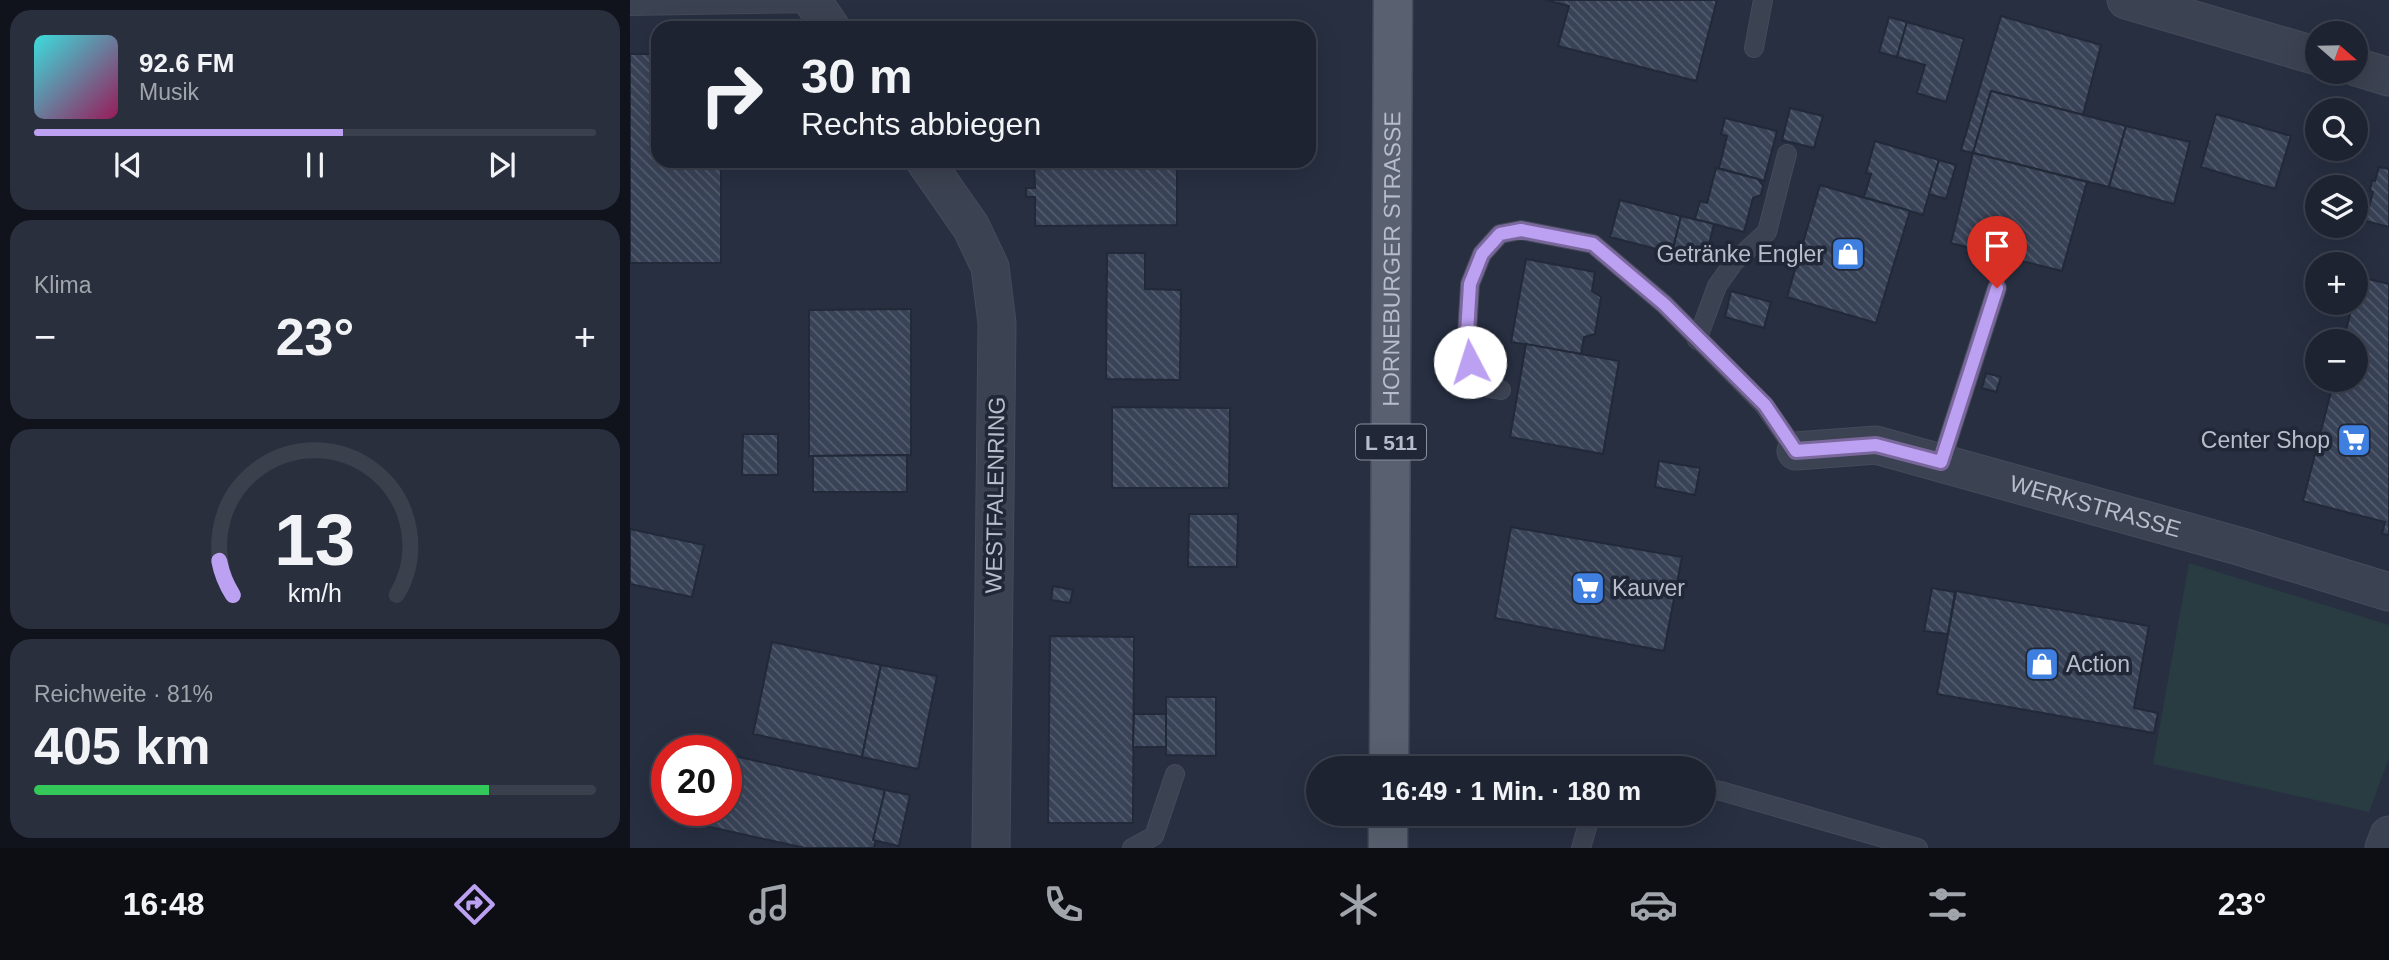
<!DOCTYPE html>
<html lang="de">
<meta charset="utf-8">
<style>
body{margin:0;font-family:Helvetica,sans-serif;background:#2a2f3d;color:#f1f3f6;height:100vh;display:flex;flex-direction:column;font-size:26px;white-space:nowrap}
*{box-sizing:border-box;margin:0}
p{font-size:23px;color:#a0a4ab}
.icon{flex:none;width:38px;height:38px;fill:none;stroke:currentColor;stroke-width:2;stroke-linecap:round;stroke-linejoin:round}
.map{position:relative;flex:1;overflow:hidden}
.side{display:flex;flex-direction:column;gap:10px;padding:10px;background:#10131b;width:630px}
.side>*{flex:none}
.hud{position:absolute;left:21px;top:21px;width:665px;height:147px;border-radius:21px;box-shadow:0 7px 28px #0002,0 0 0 2px #3b404d;background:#1d2331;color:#f1f3f6;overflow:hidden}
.needle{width:46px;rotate:110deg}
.fabs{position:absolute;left:1675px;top:21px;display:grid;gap:14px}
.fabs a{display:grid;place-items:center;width:63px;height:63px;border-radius:50%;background:#1d2331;box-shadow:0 7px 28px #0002,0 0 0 2px #3b404d;font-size:35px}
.speed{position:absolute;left:21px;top:735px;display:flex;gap:14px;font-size:35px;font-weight:700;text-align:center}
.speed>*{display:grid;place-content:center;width:91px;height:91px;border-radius:50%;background:#1d2331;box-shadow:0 7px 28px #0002,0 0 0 2px #3b404d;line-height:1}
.speed .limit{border:10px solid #d22;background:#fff;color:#111}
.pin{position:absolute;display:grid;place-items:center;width:60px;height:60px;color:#fff;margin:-72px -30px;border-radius:50% 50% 50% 0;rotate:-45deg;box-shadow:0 0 7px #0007}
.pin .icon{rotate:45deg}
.me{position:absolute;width:77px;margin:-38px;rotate:355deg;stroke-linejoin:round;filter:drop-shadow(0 0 5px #0008)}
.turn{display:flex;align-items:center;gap:24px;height:147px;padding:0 35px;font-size:32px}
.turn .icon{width:91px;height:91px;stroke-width:2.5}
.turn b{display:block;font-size:49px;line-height:60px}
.big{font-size:52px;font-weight:700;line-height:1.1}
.side .widget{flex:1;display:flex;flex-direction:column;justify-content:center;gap:10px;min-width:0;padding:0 24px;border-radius:21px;background:#2a2f3d}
.side .dial{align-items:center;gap:0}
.dial svg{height:182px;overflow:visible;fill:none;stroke:#3b404d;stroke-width:7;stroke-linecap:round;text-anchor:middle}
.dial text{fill:#f1f3f6;stroke:none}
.song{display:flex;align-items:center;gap:21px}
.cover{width:84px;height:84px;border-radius:10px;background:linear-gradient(135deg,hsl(180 70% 55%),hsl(330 70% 35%))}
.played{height:7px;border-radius:4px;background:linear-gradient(90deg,#bca0f2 55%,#3b404d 55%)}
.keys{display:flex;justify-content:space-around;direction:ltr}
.heat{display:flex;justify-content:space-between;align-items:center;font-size:38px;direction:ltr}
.charge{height:10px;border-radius:5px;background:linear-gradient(90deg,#34c759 81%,#3b404d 0)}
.trip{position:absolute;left:676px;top:756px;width:410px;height:70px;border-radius:35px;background:#1d2331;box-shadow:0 7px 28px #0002,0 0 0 2px #3b404d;font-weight:700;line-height:70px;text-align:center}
.tab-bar{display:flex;height:112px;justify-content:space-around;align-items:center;background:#0c0e14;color:#a0a4ab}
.tab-bar .icon{width:49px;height:49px}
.tab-bar .selected{color:#bca0f2}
.tab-bar b{font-size:32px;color:#f1f3f6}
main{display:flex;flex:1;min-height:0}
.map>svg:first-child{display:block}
</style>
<main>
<section class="side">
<div class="widget">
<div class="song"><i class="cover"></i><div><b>92.6 FM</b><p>Musik</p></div></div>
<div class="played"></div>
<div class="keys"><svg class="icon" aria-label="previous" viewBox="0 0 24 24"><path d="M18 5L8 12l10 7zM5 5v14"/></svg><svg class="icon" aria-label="pause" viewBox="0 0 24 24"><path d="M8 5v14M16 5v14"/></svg><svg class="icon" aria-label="next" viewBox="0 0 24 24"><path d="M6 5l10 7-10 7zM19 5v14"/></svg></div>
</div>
<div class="widget"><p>Klima</p>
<div class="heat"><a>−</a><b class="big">23°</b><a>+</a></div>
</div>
<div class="widget dial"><svg viewBox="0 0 100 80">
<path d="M14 69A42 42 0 1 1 86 69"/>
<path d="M14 69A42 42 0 0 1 8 54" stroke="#bca0f2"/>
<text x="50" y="56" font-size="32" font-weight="700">13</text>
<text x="50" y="72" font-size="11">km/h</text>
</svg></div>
<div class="widget"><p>Reichweite · 81%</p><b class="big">405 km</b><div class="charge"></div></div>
</section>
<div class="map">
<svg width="1759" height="848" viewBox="0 0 1759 848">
<defs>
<pattern id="building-back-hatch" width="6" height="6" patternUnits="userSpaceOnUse" patternTransform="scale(1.75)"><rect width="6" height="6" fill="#394357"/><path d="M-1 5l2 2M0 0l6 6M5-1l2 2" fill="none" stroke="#545c6e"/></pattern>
</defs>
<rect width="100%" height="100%" fill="#272f41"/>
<polygon fill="#293c42" points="1559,563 1759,625 1759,758 1739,812 1523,764"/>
<g fill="url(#building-back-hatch)" stroke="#222938" stroke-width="2">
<polygon points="916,0 1087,0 1066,81 928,46 939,6"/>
<polygon points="1371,16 1471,45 1453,115 1361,91 1343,153 1331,150"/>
<polygon points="1259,17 1277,22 1267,57 1249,52"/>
<polygon points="1277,22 1334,39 1316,102 1287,93 1295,65 1267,57"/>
<polygon points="0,54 28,54 28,161 91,161 91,263 0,263"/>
<polygon points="1361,91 1496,126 1479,187 1343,153"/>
<polygon points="1160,108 1193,116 1184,148 1152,140"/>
<polygon points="1586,114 1661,136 1645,189 1571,167"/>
<polygon points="1095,118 1147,131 1134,181 1089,168 1097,136 1091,134"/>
<polygon points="1496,126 1560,142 1544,204 1479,187"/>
<polygon points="1245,141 1309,160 1293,215 1234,197 1241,174 1236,173"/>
<polygon points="1343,153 1457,182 1432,271 1321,243"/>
<polygon points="1309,160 1326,165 1316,199 1299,194"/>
<polygon points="475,161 547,161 547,225 405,226 405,197 396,197 396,188 405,188 404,163"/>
<polygon points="1749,167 1759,169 1759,227 1732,220 1736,219 1743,192 1740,191 1742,180 1745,181"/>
<polygon points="1086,168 1128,179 1133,186 1131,195 1123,198 1114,232 1065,219 1070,201 1077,203"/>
<polygon points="1190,185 1280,211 1246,323 1157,297"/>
<polygon points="990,200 1051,216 1042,253 980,237"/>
<polygon points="1051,216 1084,224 1075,261 1042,253"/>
<polygon points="477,253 515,253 515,289 551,290 550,380 476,379"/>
<polygon points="896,259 965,272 962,291 971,297 965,334 954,337 951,354 881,342"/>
<polygon points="1730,277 1759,284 1759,535 1752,534 1755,522 1673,501 1704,380 1726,380 1726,341 1713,341"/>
<polygon points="1101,291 1141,302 1134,328 1095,317"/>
<polygon points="281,309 281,455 179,456 179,310"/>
<polygon points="896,344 989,361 973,454 880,437"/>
<polygon points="1356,373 1371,377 1366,392 1352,388"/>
<polygon points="482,407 600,408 599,488 482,488"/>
<polygon points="113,434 148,434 148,475 112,475"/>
<polygon points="277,455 277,492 183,492 183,456"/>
<polygon points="1029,461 1070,468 1065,495 1025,487"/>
<polygon points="559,514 608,514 607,567 558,567"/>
<polygon points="881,527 1052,557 1034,651 865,618"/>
<polygon points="0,529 74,545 62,597 0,584"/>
<polygon points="423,586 443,590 440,603 421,600"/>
<polygon points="1302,588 1325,592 1318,634 1294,631"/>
<polygon points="1326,591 1519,626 1504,708 1528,713 1524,733 1307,694"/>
<polygon points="420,636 504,637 503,823 418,823"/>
<polygon points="142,642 251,665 232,757 123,734"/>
<polygon points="251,665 307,676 288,769 232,757"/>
<polygon points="536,697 586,697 586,756 536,755"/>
<polygon points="504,714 536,714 536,747 503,747"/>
<polygon points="96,754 255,790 244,848 175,848 53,821 55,810 96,810"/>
<polygon points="255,790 280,795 269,846 243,840"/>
</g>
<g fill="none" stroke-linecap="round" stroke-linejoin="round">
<g stroke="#454b5a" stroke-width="20">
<g id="service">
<polyline points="0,6 184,3"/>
<polyline points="1124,48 1133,0"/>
<polyline points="1067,340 1087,286 1104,262 1137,232 1157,154"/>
<polyline points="871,390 854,387 840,362 837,333 840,284 852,254 870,234 891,230 963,244 1034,304 1134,405 1166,451"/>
<polyline points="1311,462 1367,288"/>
<polyline points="1073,788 1091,791 1288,848"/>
<polyline points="502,848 524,836 545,774"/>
<polyline points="951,848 961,814"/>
</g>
</g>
<g stroke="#454b5a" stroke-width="39">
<g id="minor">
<polyline points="182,0 201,28"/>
<polyline points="1496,0 1687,56"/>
<polyline points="1726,67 1759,77"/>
<polyline points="295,161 341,227 360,267 367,323 361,848"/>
<path id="s1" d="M 1166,451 L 1246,445 L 1612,547 L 1759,592"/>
<polyline points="1754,848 1759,835"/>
</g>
</g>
<g stroke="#454b5a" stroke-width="41">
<g id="primary">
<path id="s2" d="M 759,768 L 763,0"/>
<polyline points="758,848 758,814"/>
</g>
</g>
<use href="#service" stroke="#3b4251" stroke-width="18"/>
<use href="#minor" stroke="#3b4251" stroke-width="37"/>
<use href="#primary" stroke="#596170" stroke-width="38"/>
</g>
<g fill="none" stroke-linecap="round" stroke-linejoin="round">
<g stroke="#7a689d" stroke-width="18">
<polyline id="route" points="840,362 837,333 840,284 852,254 870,234 891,230 963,244 1034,304 1135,405 1166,451 1246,445 1311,462 1367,288"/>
</g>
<use href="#route" stroke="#bca0f2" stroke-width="12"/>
</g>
<defs>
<g id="shop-square" transform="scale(1.75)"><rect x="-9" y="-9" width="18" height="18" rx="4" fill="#3f7fe0" stroke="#202736"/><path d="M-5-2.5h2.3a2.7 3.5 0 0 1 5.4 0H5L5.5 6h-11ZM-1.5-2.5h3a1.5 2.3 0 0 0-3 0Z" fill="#fff"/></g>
<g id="supermarket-square" transform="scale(1.75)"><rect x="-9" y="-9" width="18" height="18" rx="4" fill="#3f7fe0" stroke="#202736"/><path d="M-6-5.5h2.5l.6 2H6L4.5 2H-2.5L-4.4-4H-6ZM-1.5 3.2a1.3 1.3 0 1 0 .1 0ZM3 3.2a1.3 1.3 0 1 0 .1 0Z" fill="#fff"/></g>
</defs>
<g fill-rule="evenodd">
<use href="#shop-square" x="1218" y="254"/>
<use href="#supermarket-square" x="1724" y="440"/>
<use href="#supermarket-square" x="958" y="588"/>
<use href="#shop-square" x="1412" y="664"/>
</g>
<g text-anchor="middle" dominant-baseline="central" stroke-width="7" stroke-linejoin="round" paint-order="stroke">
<rect fill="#202736" stroke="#8a909e" stroke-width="2" x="726" y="424.5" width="70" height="35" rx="5"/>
<g font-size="21" font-weight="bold" fill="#b8bdcb">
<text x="761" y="442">L 511</text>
</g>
<g font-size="23" fill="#b8bdcb" stroke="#202736" text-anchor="end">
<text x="1194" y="254">Getränke Engler</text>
<text x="1700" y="440">Center Shop</text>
<text x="982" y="588" text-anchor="start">Kauver</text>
<text x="1436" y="664" text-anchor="start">Action</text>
</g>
<g font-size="23" fill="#b8bdcb" stroke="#202736">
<text stroke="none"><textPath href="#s2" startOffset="509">HORNEBURGER STRASSE</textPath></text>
<text transform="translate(365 495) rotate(-89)">WESTFALENRING</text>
<text stroke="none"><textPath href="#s1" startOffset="308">WERKSTRASSE</textPath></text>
</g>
</g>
</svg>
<div class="fabs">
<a><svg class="needle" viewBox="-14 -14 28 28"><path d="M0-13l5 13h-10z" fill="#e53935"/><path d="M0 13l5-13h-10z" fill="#a0a4ab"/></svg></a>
<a><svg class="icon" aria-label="search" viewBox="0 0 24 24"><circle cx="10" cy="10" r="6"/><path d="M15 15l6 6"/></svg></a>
<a><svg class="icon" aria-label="layers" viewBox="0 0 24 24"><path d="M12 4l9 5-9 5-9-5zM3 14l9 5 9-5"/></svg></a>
<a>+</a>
<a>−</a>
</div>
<div class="speed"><div class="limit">20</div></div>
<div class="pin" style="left:1367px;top:288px;background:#d93025"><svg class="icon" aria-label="arrive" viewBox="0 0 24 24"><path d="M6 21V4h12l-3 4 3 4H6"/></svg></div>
<svg class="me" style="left:840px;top:362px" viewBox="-20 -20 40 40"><circle r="19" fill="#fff"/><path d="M0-13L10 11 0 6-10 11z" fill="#bca0f2"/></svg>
<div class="trip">16:49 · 1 Min. · 180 m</div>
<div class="hud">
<div class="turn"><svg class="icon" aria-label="right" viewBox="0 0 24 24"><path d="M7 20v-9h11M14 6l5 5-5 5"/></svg><div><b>30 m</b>Rechts abbiegen</div></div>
</div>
</div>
</main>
<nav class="tab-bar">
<b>16:48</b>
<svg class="icon selected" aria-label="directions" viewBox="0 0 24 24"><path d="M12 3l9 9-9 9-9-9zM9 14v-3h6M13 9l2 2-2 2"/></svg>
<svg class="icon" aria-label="music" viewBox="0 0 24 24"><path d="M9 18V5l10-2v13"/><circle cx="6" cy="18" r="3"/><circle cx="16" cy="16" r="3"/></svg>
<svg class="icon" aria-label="phone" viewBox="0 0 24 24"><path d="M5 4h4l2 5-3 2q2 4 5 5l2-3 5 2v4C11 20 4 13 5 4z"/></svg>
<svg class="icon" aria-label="climate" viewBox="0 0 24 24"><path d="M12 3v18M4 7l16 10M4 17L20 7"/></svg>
<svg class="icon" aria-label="car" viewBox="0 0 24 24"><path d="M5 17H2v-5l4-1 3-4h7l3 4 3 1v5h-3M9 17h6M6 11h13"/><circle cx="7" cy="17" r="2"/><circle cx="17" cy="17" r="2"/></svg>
<svg class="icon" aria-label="filters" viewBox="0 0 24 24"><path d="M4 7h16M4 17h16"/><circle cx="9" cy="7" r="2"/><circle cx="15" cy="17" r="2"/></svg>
<b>23°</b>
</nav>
